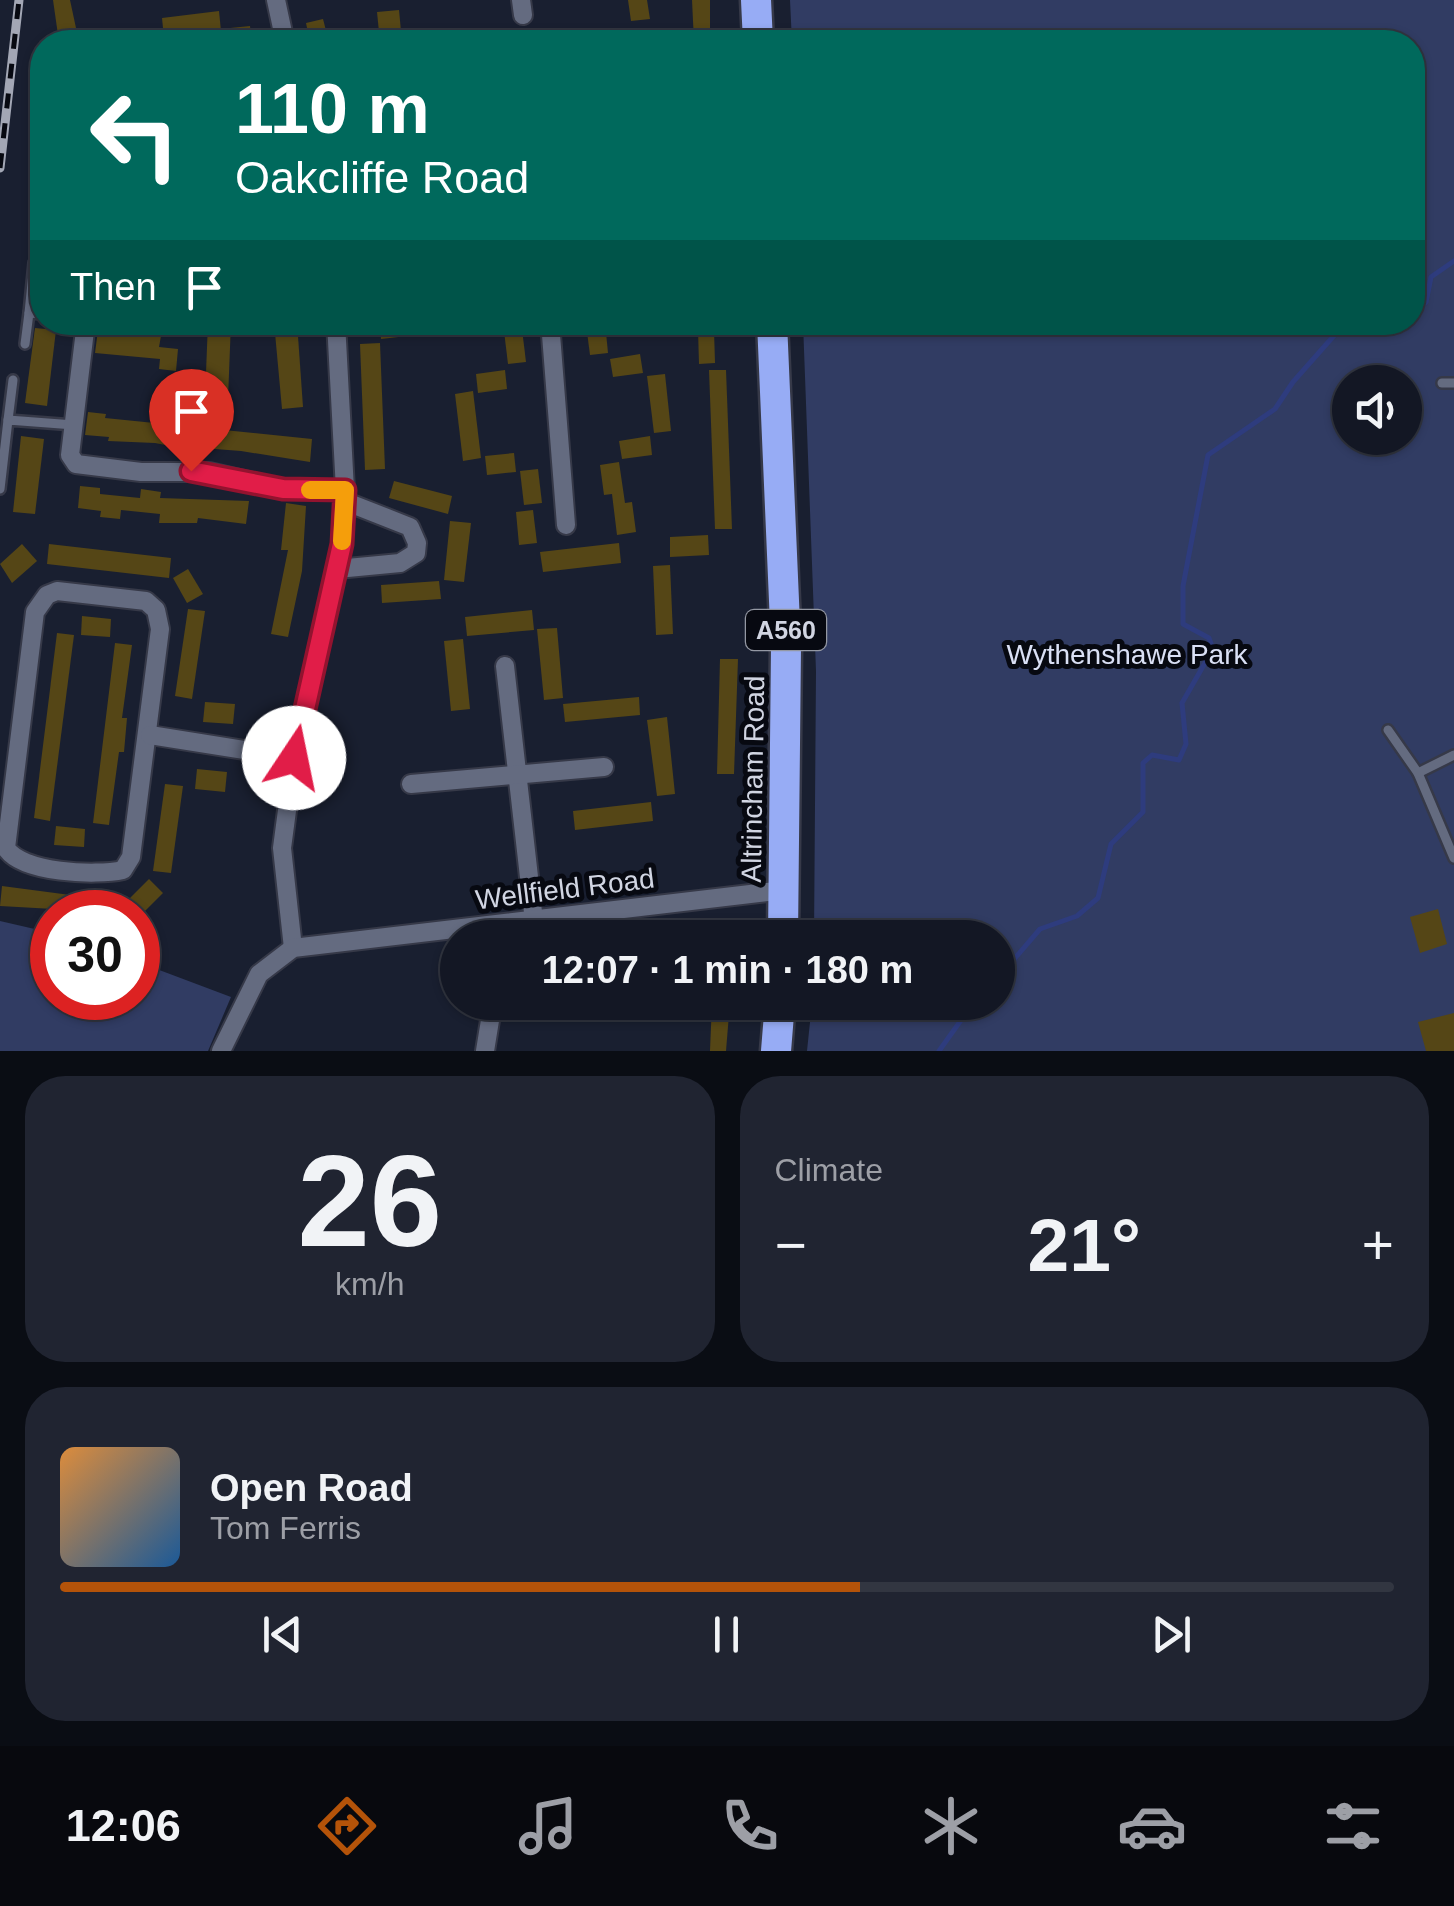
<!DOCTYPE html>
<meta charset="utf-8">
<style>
body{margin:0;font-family:Arial,sans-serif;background:#202431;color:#f1f3f6;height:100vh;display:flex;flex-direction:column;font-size:38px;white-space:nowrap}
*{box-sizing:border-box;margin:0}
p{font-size:32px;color:#9d9fa6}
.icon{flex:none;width:55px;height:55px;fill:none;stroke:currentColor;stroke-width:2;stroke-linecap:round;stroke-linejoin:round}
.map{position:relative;height:1051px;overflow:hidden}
.side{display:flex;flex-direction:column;gap:25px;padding:25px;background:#0a0d14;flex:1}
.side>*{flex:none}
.guide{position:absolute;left:30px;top:30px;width:1395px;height:305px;border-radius:40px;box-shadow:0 2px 8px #0004,0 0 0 2px #323641;background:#00695c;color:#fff;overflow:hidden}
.fabs{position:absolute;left:1332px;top:365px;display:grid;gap:20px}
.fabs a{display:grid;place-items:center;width:90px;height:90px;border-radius:50%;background:#131724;box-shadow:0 2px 8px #0004,0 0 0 2px #323641;font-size:50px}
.speed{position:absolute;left:30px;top:890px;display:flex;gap:20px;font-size:50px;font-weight:700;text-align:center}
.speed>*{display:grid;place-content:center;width:130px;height:130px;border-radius:50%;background:#131724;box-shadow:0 2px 8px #0004,0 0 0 2px #323641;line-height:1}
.speed .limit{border:15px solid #d22;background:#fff;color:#111}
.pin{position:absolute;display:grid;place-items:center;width:85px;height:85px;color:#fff;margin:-102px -42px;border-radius:50% 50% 50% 0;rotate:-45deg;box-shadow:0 0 10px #0007}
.pin .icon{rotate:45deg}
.me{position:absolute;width:110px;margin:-55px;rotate:11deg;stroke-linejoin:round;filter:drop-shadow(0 0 8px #0008)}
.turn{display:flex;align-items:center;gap:35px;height:210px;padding:0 40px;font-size:45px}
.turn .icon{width:130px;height:130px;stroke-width:2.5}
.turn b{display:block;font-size:70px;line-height:85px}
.then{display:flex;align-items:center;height:95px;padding:0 40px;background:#0003;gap:20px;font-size:38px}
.big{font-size:75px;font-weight:600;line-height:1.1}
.side .tile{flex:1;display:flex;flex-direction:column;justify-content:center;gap:15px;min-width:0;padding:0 35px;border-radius:40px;background:#202431}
.side .dial{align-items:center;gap:0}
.dial b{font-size:130px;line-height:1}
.song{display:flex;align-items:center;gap:30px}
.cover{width:120px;height:120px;border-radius:15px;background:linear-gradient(135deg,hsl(30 70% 55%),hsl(210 70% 35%))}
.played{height:10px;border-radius:5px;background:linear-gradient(90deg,#b45309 60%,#323641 60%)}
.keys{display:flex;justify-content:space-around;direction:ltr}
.heat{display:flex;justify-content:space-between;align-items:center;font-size:55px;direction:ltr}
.side .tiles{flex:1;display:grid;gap:25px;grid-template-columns:1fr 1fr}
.tile:last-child{grid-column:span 2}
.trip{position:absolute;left:440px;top:920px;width:575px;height:100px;border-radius:50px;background:#131724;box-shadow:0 2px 8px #0004,0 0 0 2px #323641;font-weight:600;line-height:100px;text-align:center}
.tab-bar{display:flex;height:160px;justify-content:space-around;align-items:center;background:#08090e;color:#9d9fa6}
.tab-bar .icon{width:70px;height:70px}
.tab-bar .on{color:#b45309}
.tab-bar b{font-size:45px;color:#f1f3f6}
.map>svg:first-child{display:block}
</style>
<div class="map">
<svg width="1454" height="1051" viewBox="0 0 1454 1051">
<rect width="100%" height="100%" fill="#191f30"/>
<g fill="#313c63" fill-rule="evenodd">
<path d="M 790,0 L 1454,0 L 1454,1051 L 807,1051 L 812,1003 L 998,1002 L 998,938 L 814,937 L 816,671 L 803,323 L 1412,322 L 1412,42 L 792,42 ZM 1350,382 L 1405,382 L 1405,438 L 1350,438 Z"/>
<polygon points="0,921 52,933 52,998 138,998 138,962 231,997 208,1051 0,1051"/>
</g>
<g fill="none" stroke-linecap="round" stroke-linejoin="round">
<g stroke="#2e3c7e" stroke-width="5">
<polyline points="1412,313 1426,302 1431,277 1454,261"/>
<polyline points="998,978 1040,929 1077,916 1098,898 1111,844 1143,812 1143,763 1152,755 1179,760 1186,744 1182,703 1213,649 1209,638 1183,624 1183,586 1208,455 1275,409 1293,382 1346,322"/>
<polyline points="939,1051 974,1002"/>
</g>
</g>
<g fill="#554616">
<polygon points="53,0 70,0 79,42 59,42"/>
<polygon points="628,0 647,0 650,19 631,21"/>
<polygon points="692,0 710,0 710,42 694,42"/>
<polygon points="399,10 402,42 380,42 377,12"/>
<polygon points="219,11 221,31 164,38 162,18"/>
<polygon points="323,19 329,42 310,42 306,23"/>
<polygon points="250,26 252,42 232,42 230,28"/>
<polygon points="208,322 231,322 228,399 205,398"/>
<polygon points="274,322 297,322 303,407 282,409"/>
<polygon points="380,322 451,322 451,331 381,339"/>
<polygon points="599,322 605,322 608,353 590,355 586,324"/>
<polygon points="35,328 56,330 47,406 25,403"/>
<polygon points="119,329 161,336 159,347 178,349 176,371 159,369 160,359 95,353 98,330"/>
<polygon points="522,329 526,362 508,364 504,331"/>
<polygon points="698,330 714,330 715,363 699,364"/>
<polygon points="380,343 385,469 365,470 360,344"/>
<polygon points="640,354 643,373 613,377 610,359"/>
<polygon points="505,370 507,389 478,393 476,374"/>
<polygon points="709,370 726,370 732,529 715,529"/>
<polygon points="665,374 671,431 654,433 647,376"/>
<polygon points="473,391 481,458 463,461 455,394"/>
<polygon points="88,412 106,414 105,418 312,439 310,462 241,451 202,448 202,452 155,443 108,441 109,437 85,435"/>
<polygon points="21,436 44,439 35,514 13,512"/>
<polygon points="650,436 652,455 622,459 619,441"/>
<polygon points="514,453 516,472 487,475 485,456"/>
<polygon points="619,462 625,503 632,502 636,532 617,535 612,494 604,495 600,465"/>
<polygon points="538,469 542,503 524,505 520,471"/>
<polygon points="394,481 452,496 448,514 389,498"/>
<polygon points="80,486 100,488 100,494 140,498 141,489 161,492 160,498 249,501 246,524 198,518 197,523 159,523 160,514 121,510 120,519 100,517 101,511 78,508"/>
<polygon points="286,503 306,506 302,571 288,637 271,634 288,550 281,550"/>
<polygon points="533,510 537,543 519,545 516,512"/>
<polygon points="450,521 471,523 464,582 444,580"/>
<polygon points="708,535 709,555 670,557 670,537"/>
<polygon points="619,543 621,563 543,572 540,552"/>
<polygon points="22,544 37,561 12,583 0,564"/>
<polygon points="49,544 171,558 169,578 47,564"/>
<polygon points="670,565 673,634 656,635 653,566"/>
<polygon points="188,569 203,594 187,603 173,578"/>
<polygon points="439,581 441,599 382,603 381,585"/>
<polygon points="188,609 205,611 192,699 175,696"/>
<polygon points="532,610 534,630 467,636 465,617"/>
<polygon points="82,616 111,619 110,637 81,635"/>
<polygon points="557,628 563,698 544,700 537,629"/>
<polygon points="57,633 74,635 50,821 34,818"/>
<polygon points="463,639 470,709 451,711 444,641"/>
<polygon points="115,643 132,645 122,718 127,718 124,752 119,752 109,825 93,823"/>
<polygon points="720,659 738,659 734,774 717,774"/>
<polygon points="639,697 640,715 565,722 563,704"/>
<polygon points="205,702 235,704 233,724 203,722"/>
<polygon points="667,717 675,794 657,796 647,720"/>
<polygon points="197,769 227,772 225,792 195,789"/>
<polygon points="165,784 183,786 171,873 153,871"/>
<polygon points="651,802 653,821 575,830 573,811"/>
<polygon points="56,826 85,829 84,847 54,845"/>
<polygon points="149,879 163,893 142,914 0,906 2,886 131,903 128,900"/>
<polygon points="1438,909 1447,944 1420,953 1410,917"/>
<polygon points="715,923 715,938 664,938 663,929"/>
<polygon points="712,1002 730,1002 726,1051 710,1051"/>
<polygon points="1454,1013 1454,1051 1426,1051 1418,1022"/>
</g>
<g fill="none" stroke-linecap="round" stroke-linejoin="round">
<g stroke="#363948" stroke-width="14">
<g id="lane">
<polyline points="39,230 42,200"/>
<polyline points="34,263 29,313 42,314"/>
<polyline points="25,344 29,313"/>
<polyline points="1442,383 1454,383"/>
<polyline points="8,420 13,380"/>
<polyline points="0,489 8,420 74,425"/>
<polyline points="1388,730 1418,773 1454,858"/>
<polyline points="1418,773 1454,755"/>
</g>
</g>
<g stroke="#363948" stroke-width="22">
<g id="street">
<polyline points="276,0 285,42"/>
<polyline points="521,0 523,15"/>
<polyline points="86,322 70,455 76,464 141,472 209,472 283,489 345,490"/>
<polyline points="550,322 566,525"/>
<polyline points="337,569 400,563 416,553 417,543 410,527 344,501"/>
<path d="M 57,591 L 146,601 L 156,610 L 160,629 L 131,857 L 123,870 C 96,876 21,873 6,848 L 35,612 L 47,595 Z"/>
<polyline points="505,666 534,921"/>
<polyline points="150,735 294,758"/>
<polyline points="411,784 604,767"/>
<polyline points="293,948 282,848 294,758 342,544 345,490 336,322"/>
<polyline points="221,1051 259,974 293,948 784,890"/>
<polyline points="485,1051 493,1002"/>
</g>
</g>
<g stroke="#363948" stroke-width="35">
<g id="highway">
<polyline points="756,0 758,42"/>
<polyline points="772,322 786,647 783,938"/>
<polyline points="776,1051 780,1002"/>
</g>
</g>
<use href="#lane" stroke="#646b80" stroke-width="9"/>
<use href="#street" stroke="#646b80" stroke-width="18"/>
<use href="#highway" stroke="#97acf5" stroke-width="30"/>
<g stroke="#a3a7b5" stroke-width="9">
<polyline id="rail" points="0,168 19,0"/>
</g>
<use href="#rail" stroke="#070911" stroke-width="5" stroke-dasharray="15" stroke-linecap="butt"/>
</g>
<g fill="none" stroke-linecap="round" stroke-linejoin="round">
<g stroke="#92132f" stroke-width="25">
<polyline id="route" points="191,471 283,489 345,490 342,544 294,758"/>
</g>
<use href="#route" stroke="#e11d48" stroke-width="18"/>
<polyline stroke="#f59e0b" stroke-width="18" points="310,490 345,490 342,541"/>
</g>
<g text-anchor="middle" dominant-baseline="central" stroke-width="10" stroke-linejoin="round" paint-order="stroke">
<rect fill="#070911" stroke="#9498a3" stroke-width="2.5" x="746" y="610" width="80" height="40" rx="8"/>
<g font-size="25" font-weight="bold" fill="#d1d5e2">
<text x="786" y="630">A560</text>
</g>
<g font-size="28" fill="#dae0f5" stroke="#070911">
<text x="1127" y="654">Wythenshawe Park</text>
</g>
<g font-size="28" fill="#d1d5e2" stroke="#070911">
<text transform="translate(753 779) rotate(-89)">Altrincham Road</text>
<text transform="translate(565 889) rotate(-7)">Wellfield Road</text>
</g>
</g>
</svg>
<div class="fabs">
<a><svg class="icon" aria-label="sound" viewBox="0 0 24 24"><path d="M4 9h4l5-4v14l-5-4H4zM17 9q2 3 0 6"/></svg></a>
</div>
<div class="speed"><div class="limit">30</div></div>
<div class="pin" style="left:191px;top:471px;background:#d93025"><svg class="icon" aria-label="arrive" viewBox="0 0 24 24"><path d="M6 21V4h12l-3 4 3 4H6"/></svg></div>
<svg class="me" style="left:294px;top:758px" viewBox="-20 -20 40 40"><circle r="19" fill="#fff"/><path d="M0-13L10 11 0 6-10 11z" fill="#e11d48"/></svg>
<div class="trip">12:07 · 1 min · 180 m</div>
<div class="guide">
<div class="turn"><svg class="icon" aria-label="left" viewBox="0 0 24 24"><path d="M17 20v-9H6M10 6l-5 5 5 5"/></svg><div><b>110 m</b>Oakcliffe Road</div></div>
<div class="then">Then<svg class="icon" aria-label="arrive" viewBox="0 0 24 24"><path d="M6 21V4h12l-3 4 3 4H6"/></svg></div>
</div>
</div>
<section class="side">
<div class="tiles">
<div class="tile dial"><b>26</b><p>km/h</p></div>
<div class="tile"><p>Climate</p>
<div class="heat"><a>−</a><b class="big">21°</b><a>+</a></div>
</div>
<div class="tile">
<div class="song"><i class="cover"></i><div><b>Open Road</b><p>Tom Ferris</p></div></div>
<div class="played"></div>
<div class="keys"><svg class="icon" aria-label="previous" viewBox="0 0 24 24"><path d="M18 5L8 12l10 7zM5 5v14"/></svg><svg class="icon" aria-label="pause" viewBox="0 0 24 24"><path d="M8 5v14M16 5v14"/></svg><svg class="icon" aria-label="next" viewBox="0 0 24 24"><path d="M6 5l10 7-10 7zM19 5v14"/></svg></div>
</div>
</div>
</section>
<nav class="tab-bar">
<b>12:06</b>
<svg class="icon on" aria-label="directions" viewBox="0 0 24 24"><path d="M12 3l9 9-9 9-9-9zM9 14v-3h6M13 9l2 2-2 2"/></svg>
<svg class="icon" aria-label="music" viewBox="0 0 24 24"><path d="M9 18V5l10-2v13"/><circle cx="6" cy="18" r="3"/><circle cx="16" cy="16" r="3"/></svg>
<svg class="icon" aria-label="phone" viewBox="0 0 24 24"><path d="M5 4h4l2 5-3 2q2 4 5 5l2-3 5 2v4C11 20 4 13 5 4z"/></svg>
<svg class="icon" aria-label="climate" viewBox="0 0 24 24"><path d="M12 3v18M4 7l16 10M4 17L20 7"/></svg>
<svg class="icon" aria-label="car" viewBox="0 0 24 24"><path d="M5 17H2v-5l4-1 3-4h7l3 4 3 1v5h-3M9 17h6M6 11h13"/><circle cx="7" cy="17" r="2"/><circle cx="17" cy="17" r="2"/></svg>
<svg class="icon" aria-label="filters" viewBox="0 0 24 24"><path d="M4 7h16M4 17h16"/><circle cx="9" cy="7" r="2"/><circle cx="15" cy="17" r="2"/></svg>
</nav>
